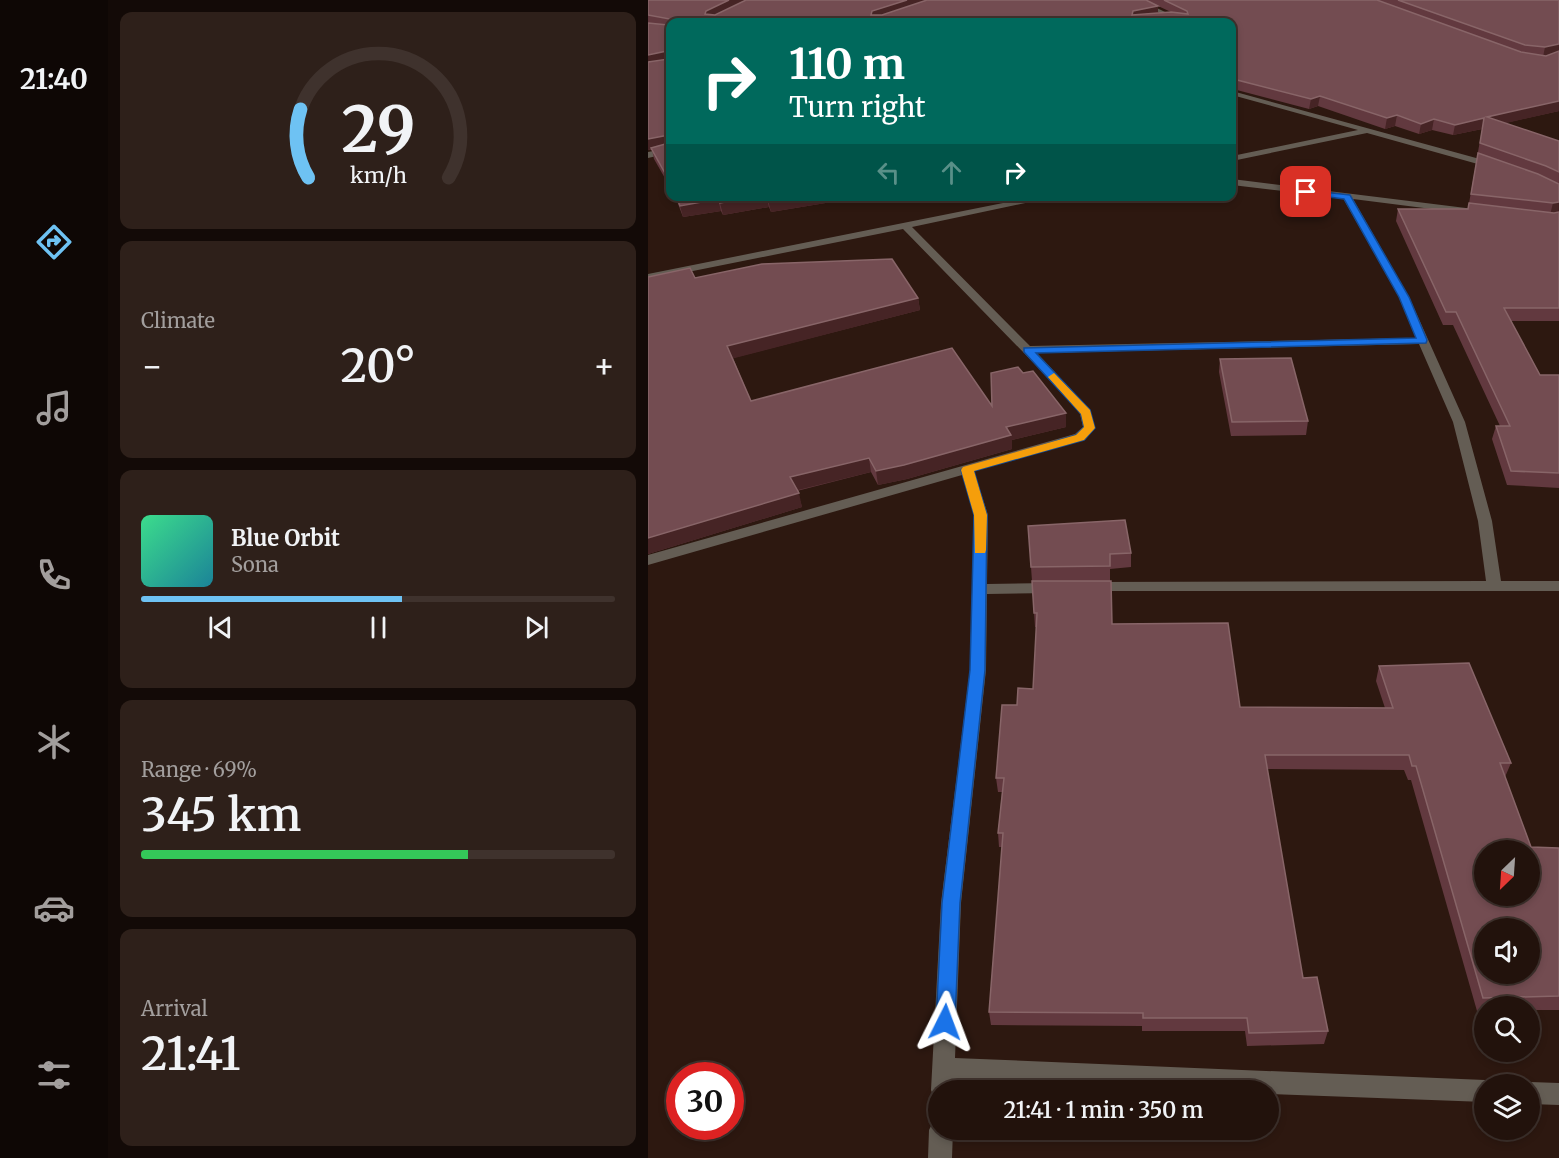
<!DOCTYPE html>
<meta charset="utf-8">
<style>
body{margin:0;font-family:Merriweather,serif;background:#2e201a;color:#f1f3f6;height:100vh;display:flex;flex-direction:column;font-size:22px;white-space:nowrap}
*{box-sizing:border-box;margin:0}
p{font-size:20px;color:#a29e9d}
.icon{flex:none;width:33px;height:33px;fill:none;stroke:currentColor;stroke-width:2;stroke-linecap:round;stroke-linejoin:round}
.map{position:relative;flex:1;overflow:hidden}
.panel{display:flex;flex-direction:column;gap:12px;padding:12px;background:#130a07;width:540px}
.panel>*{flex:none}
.guide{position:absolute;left:18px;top:18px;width:570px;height:183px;border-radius:12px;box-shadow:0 3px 9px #0003,0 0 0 2px #3f322d;background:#00695c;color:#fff;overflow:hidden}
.needle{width:39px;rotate:205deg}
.tools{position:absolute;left:826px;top:840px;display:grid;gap:12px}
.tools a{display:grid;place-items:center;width:66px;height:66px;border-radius:50%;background:#22120c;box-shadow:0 3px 9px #0003,0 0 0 2px #3f322d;font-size:30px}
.speed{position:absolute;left:18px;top:1062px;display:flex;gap:12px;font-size:30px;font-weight:700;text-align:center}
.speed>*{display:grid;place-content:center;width:78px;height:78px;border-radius:50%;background:#22120c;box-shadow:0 3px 9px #0003,0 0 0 2px #3f322d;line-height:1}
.speed .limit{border:9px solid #d22;background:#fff;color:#111}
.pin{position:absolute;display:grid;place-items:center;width:51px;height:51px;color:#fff;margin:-26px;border-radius:12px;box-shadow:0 3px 9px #0006}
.me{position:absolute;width:66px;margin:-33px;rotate:3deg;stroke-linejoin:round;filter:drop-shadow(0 0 4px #0008)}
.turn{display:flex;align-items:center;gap:21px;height:126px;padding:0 24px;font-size:27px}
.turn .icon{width:78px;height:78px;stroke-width:2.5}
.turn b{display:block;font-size:42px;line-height:51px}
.lanes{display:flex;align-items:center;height:57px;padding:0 24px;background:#0003;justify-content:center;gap:30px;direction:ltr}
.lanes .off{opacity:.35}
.big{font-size:45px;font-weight:600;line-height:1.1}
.panel .widget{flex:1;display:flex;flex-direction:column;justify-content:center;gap:9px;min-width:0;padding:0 21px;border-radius:12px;background:#2e201a}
.panel .dial{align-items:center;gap:0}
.dial svg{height:156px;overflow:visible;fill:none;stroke:#3f322d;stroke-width:7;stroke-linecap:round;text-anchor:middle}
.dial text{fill:#f1f3f6;stroke:none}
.song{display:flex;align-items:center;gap:18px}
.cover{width:72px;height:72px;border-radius:9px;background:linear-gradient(135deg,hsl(150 70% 55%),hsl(190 70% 35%))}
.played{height:6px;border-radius:3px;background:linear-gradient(90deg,#6ec2f3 55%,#3f322d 55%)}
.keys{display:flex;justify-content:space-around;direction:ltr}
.heat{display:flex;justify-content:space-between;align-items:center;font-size:33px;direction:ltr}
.charge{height:9px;border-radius:4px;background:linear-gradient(90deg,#34c759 69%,#3f322d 0)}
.trip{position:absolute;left:280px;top:1080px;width:351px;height:60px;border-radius:30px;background:#22120c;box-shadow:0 3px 9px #0003,0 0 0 2px #3f322d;font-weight:600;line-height:60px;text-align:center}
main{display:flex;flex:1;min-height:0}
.tab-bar{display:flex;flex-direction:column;width:108px;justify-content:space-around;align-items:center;background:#0e0705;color:#a29e9d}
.tab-bar .icon{width:42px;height:42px}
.tab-bar .current{color:#6ec2f3}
.tab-bar b{font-size:27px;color:#f1f3f6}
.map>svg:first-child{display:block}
</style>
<main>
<nav class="tab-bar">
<b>21:40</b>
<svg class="icon current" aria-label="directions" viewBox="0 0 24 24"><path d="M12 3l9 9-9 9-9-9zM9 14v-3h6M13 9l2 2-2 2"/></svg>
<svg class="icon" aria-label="music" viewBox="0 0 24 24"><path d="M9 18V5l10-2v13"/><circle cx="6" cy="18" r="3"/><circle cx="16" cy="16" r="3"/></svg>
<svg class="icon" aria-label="phone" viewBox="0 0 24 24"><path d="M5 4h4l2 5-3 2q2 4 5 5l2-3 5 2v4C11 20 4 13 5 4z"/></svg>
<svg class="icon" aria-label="climate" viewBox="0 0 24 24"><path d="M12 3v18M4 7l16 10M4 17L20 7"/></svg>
<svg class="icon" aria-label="car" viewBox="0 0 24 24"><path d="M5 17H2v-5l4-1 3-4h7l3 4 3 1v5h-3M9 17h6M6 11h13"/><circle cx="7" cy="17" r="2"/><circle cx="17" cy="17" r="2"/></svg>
<svg class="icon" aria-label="filters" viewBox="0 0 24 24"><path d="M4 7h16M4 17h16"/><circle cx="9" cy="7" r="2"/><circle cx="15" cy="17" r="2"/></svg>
</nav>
<section class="panel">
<div class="widget dial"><svg viewBox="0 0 100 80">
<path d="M14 69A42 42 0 1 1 86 69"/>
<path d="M14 69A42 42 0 0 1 10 34" stroke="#6ec2f3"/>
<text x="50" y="56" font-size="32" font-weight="700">29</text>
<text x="50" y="72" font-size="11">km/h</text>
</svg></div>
<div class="widget"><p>Climate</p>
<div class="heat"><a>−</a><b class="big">20°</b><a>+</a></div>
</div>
<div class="widget">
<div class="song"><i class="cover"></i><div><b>Blue Orbit</b><p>Sona</p></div></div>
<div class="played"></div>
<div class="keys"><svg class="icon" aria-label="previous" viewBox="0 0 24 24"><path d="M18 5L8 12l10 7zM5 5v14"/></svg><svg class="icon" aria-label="pause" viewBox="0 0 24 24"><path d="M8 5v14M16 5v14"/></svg><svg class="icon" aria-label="next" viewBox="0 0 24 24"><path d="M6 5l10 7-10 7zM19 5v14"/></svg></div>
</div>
<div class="widget"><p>Range · 69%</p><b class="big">345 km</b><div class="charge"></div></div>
<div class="widget"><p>Arrival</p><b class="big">21:41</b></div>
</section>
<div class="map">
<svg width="911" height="1158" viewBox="0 0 911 1158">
<rect width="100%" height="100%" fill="#2d1810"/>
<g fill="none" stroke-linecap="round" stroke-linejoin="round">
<g fill="#645d54" fill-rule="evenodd">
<polygon points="484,0 492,0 538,22 531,22"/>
<polygon points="584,91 850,164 851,166 844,168 719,133 584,161 584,156 710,130 584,95"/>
<polygon points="22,148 22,153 0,158 0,152"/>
<polygon points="584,179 834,210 836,212 831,215 705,199 761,297 817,422 844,521 853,581 911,581 911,591 440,591 437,587 440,583 445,582 838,581 830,521 805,422 771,344 389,353 442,410 447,428 437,440 326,471 340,515 339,584 403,583 411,588 403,593 339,594 338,670 313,903 307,1058 837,1080 846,1084 837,1084 837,1102 621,1094 621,1090 545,1090 306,1081 305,1090 291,1090 291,1100 286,1098 283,1090 293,903 322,670 326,515 314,475 0,565 0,555 427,434 435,427 432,414 415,393 255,229 0,280 0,274 390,196 410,196 264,227 382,346 768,338 751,297 695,198 584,185"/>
<polygon points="882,1082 911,1083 911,1105 882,1104 882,1084 875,1084"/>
<polygon points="291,1119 291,1130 305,1130 304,1158 280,1158 281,1130 285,1122"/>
</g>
</g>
<g fill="#62393f" fill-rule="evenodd">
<path d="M 0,0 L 911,0 L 911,111 L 857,123 L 911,141 L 911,321 L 863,321 L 892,375 L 911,375 L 911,488 L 859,485 L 844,439 L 848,426 L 852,426 L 805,325 L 795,325 L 748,221 L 750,209 L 820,209 L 834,129 L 805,135 L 784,130 L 771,134 L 747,126 L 737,129 L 670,106 L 661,109 L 585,89 L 584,90 L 584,22 L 22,22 L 22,187 L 6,159 L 4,150 L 0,150 ZM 510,6 L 523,12 L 510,13 Z"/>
<polygon points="27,196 220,196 123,212 121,207 75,215 73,211 35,217"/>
<polygon points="0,277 47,278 270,298 272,310 85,358 103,401 344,406 418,427 364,440 364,449 259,479 230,485 223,472 149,491 154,507 0,554"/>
<polygon points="572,359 660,421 658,435 583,436 571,372"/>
<polygon points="380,526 483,553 483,567 462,569 462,581 384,581"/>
<polygon points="384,581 464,624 592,707 737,708 728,681 731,666 863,763 857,777 883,847 911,848 911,1010 882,1010 882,1006 837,1006 837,1011 829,1011 763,780 760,780 756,770 619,769 655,978 680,1031 676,1044 599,1046 597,1031 494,1031 494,1026 343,1025 341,1012 354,847 351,847 350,833 354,792 350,792 348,778 369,705 385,689 389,627 387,627"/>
</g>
<g fill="#462425">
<polygon points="81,0 100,0 60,20 57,14 58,11"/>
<polygon points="259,0 288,0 225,22 223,15 224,11"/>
<polygon points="510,6 510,15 484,15 485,11"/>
<polygon points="911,44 911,51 895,57 897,47"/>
<polygon points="19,51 22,61 0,66 0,55"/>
<polygon points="585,79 585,89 584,90 584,81"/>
<polygon points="672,96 670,106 661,109 663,99"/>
<polygon points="911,101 911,111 837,128 839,117"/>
<polygon points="749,115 747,126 737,129 739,118"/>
<polygon points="836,118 834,129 805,135 807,125"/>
<polygon points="786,119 784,130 771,134 773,124"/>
<polygon points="21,135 22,146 0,150 0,139"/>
<polygon points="113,196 118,196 121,207 75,215 72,203"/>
<polygon points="145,196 220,196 123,212 120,200"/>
<polygon points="70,199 73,211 35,217 32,206"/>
<polygon points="911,202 911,212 902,215 905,203"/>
<polygon points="270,298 272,310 83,359 79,346"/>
<polygon points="418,413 418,427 364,440 364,449 259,479 230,485 228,471 358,427"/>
<polygon points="221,458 223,472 146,491 142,477"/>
<polygon points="151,493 154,507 0,554 0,538"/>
</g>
<g fill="#734c51" stroke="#886568" stroke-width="1.5" fill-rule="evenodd">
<polygon points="0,0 81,0 58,11 57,14 67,15 98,0 259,0 224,11 223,15 234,15 279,0 498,0 510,6 485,11 484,15 523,12 540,14 539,11 516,0 729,0 873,52 898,56 911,51 911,101 839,117 911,141 911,172 898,166 832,143 836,118 807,125 786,119 773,124 749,115 739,118 672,96 663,99 585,79 584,81 584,22 22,22 22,182 3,148 21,143 21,135 0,139 0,62 21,59 19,51 0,55 0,23 20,25 22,19 0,15"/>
<polygon points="750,0 911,0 911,44 897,47 877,45"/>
<polygon points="830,153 890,174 911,184 911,202 905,203 823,194"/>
<polygon points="28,196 113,196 72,203 70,199 32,206"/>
<polygon points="118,196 145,196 120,200"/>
<polygon points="821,203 906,213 911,212 911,308 856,308 892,375 911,375 911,473 863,471 848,426 862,426 808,312 798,312 750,209 820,209"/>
<polygon points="244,259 270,298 79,346 103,401 304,348 344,406 343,373 370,367 375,373 385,371 418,413 358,427 363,435 256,465 228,471 221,458 142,477 151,493 0,538 0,277 42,268 47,278 114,264"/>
<polygon points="643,358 660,421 584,422 572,359"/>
<polygon points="477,520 483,553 462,554 462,566 383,567 380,526"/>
<path d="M 384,581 L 463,581 L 464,624 L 580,623 L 592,707 L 745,708 L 731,666 L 821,663 L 863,763 L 852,763 L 883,847 L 911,848 L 911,996 L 835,998 L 768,766 L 764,766 L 761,755 L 617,755 L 655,978 L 669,977 L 680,1031 L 601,1033 L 599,1018 L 495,1018 L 495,1013 L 341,1012 L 355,833 L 350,833 L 356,778 L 348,778 L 354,705 L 369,705 L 370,688 L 385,689 L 389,613 L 386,613 ZM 837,850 L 882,850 L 882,896 L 837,896 ZM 837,928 L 882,928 L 882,974 L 837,974 Z"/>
</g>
<polygon fill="#1a73e8" stroke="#114b97" stroke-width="1.5" points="658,190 702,195 761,297 779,340 778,343 388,353 442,410 447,428 436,440 326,471 339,515 337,670 312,903 307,1022 304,1028 297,1031 290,1028 288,1022 294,903 322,670 326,515 313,470 428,435 436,427 433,414 376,352 376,348 768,338 751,297 696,199 656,194"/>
<polygon fill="#f59e0b" points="406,373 442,410 447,428 436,440 326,471 339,515 338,550 337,553 327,553 326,515 313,470 315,467 428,435 436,427 433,414 400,377"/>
</svg>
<div class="tools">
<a><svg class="needle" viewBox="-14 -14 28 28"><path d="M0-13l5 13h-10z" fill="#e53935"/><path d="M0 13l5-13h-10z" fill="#a29e9d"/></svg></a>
<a><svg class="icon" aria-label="sound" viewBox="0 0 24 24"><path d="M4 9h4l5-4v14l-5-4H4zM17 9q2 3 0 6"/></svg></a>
<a><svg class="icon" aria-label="search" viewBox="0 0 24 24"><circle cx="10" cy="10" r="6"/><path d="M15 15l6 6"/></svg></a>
<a><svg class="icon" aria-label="layers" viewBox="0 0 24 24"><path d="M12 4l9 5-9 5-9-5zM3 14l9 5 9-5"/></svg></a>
</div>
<div class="speed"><div class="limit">30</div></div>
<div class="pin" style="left:658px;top:192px;background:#d93025"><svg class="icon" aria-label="arrive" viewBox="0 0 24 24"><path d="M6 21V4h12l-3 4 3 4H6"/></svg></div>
<svg class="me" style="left:297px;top:1022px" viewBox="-20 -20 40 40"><path d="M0-17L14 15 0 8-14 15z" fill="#1a73e8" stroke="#fff" stroke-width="4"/></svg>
<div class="trip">21:41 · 1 min · 350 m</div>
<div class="guide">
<div class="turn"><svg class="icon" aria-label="right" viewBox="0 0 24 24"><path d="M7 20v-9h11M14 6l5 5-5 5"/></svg><div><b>110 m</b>Turn right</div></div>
<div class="lanes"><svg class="icon off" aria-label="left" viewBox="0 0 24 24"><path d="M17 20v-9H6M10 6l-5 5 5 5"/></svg><svg class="icon off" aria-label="ahead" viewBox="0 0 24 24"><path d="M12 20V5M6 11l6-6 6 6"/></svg><svg class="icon" aria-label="right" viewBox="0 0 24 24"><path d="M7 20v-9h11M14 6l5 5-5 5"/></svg></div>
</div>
</div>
</main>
